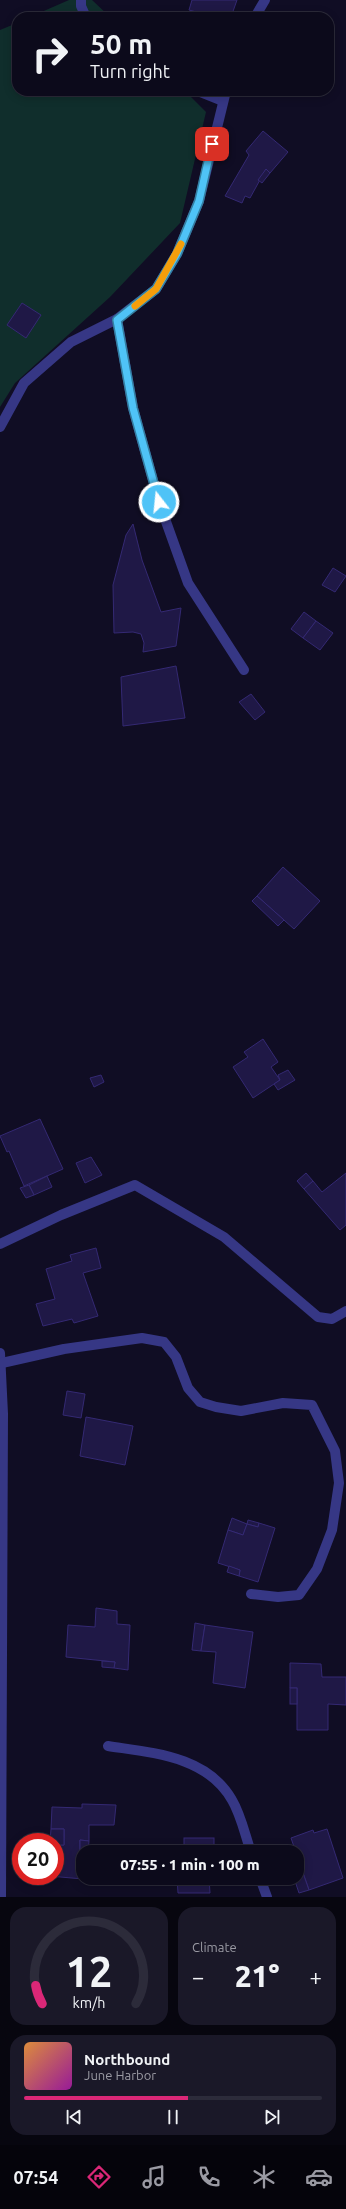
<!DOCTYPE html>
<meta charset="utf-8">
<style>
body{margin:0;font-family:Ubuntu,sans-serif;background:#1a1828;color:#f1f3f6;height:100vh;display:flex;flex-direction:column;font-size:15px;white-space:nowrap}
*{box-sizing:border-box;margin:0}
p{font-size:13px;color:#9a9aa3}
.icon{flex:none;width:22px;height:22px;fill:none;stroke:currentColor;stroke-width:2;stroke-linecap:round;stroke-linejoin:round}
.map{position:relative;height:1897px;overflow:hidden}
.side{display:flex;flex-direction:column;gap:10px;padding:10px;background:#07060f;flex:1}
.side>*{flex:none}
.top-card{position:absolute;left:12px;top:12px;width:322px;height:84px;border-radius:16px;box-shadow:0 2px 10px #0003,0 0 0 1px #2c2b3a;background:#0c0a1b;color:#f1f3f6;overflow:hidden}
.speed{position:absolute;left:12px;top:1833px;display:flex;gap:8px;font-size:20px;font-weight:700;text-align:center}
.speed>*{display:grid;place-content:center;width:52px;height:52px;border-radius:50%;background:#0c0a1b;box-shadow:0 2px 10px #0003,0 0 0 1px #2c2b3a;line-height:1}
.speed .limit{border:6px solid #d22;background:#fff;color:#111}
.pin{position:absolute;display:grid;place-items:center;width:34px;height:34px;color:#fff;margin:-17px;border-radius:8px;box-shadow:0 2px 6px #0006}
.me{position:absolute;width:44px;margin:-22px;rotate:344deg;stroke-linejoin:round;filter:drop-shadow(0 0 3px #0008)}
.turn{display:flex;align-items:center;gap:14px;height:84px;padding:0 12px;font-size:18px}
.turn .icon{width:52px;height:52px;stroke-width:2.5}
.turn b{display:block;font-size:28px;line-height:34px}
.big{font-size:30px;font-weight:800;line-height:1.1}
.side .tile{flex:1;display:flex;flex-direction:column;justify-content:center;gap:6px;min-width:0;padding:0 14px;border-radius:16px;background:#1a1828}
.side .dial{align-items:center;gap:0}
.dial svg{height:104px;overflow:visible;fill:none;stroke:#2c2b3a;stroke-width:7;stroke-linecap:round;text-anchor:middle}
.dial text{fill:#f1f3f6;stroke:none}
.song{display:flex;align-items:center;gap:12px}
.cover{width:48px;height:48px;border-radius:6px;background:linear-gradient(135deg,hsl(30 70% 55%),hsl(300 70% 35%))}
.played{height:4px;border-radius:2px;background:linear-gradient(90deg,#db2777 55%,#2c2b3a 55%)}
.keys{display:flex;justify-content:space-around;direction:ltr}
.heat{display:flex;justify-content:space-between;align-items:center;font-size:22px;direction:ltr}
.side .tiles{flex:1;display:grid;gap:10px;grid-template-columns:1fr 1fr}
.tile:last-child{grid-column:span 2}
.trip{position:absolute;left:76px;top:1845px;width:228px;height:40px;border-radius:16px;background:#0c0a1b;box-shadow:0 2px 10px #0003,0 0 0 1px #2c2b3a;font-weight:800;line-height:40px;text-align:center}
.tabs{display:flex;height:64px;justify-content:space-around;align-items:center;background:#05040b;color:#9a9aa3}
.tabs .icon{width:28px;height:28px}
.tabs .current{color:#db2777}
.tabs b{font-size:18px;color:#f1f3f6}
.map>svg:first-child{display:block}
</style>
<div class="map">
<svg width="346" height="1897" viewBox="0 0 346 1897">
<rect width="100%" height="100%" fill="#100d24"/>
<g fill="#102e2c">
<polygon points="69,0 92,0 110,17 30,17"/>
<polygon points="17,23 17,91 185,91 206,112 180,223 110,297 15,383 0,407 0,30"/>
</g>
<g fill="#1f1846" stroke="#342973">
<polygon points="192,0 237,0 231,17 215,17 189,10"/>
<polygon points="200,13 215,17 199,17"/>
<polygon points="263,131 288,152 270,173 266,169 250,198 245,196 242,203 225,196 249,155 246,151"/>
<polygon points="266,169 270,173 262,183 258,180"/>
<polygon points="22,303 41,315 26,338 7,325"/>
<polygon points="133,524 142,560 161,612 181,608 176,646 143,652 144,643 141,634 133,632 114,633 113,585 126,535"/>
<polygon points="333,568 346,576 335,592 322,585"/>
<polygon points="304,612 316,621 303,638 291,629"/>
<polygon points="316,621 333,633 320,650 303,638"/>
<polygon points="176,666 185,718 123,726 121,677"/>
<polygon points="251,694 265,712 255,720 239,702"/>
<polygon points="283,867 320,901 294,929 257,896"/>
<polygon points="257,896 284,920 278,926 252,901"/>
<polygon points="263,1039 278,1062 271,1067 280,1080 253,1098 233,1067 248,1057 244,1052"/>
<polygon points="288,1070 295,1080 278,1090 274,1084 280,1080 278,1075"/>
<polygon points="101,1075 104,1082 94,1087 90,1078"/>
<polygon points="40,1119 63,1169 24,1186 9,1151 7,1152 0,1136"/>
<polygon points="91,1157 102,1175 85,1183 76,1163"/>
<polygon points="306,1173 313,1181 304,1189 297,1181"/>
<polygon points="346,1173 346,1225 340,1230 304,1189 313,1181 322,1192"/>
<polygon points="47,1176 52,1187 34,1195 29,1185"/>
<polygon points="29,1185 34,1195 26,1198 20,1188"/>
<polygon points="96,1248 101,1268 83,1273 98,1316 74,1323 72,1319 43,1326 36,1304 55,1299 46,1269 72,1261 70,1255"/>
<polygon points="67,1391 85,1394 81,1418 63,1415"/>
<polygon points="86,1417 133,1426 125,1465 80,1456"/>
<polygon points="232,1518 247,1524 243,1535 228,1530"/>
<polygon points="248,1520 259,1523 258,1527 247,1524"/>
<polygon points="259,1523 275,1528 258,1582 239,1576 240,1570 218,1563 228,1530 243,1535 247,1524 258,1527"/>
<polygon points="229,1566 240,1570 239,1576 227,1572"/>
<polygon points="96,1608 117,1611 117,1624 130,1625 128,1670 114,1668 115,1662 66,1657 68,1625 95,1627"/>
<polygon points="195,1623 205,1625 201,1651 192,1650"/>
<polygon points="205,1625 253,1632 245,1688 213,1683 216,1652 201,1651"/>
<polygon points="102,1661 115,1662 114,1668 102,1667"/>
<polygon points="290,1663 321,1664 322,1677 346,1677 346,1705 328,1704 328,1730 297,1730 297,1688 290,1688"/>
<rect x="290" y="1688" width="7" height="16"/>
<polygon points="82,1804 116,1805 114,1825 89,1825 89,1841 80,1840 80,1866 83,1867 83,1879 49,1876 55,1876 55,1845 64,1845 64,1829 51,1829 52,1807 82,1808"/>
<polygon points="51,1829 64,1829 64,1845 55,1845 55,1842 50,1842"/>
<polygon points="327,1829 343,1878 309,1890 291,1838 313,1830 314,1833"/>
<rect x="184" y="1838" width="30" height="14"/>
<polygon points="80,1840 89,1841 88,1852 83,1852 83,1867 80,1866"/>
<polygon points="297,1856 309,1890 299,1893 294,1878 297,1878"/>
<polygon points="177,1878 209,1878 210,1893 178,1893"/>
</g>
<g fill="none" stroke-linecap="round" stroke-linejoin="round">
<g stroke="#363785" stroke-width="10">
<polyline points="81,0 81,6 86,17"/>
<polyline points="198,91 223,101"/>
<polyline points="117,319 133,408 159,502 188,583 244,670"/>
</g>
<g stroke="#363785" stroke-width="10">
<polyline points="255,17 265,0"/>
<polyline points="0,427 24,383 71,342 117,319 156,289 177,254 199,201 226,91"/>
<polyline points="0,1244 61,1215 135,1185 224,1237 318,1317 332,1319 346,1311"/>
<polyline points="0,1353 3,1414 1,1897"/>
<polyline points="2,1363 64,1349 142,1338 164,1342 176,1357 188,1388 200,1402 216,1407 241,1411 283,1403 312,1405 335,1451 339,1483 332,1530 317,1569 299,1595 278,1597 251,1594"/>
<path d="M 108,1746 C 153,1753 207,1756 232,1800 C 241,1815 245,1835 251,1852"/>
<polyline points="260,1878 267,1897"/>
</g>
</g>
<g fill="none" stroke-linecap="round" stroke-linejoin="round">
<g stroke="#337fa1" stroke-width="10">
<polyline id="route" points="159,502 133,408 117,320 156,289 177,254 199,201 212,144"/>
</g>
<use href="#route" stroke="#4fc3f7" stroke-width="7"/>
<polyline stroke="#f59e0b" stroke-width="7" points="135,306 156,289 181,244"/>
</g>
</svg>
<div class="speed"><div class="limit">20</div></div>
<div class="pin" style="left:212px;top:144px;background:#d93025"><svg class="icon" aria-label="arrive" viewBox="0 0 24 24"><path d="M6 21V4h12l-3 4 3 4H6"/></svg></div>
<svg class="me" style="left:159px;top:502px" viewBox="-20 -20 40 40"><circle r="17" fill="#4fc3f7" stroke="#fff" stroke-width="3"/><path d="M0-11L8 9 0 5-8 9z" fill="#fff"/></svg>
<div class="trip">07:55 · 1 min · 100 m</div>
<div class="top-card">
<div class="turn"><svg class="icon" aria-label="right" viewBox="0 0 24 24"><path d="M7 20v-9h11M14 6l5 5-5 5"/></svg><div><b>50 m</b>Turn right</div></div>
</div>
</div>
<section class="side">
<div class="tiles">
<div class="tile dial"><svg viewBox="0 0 100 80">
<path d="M14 69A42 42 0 1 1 86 69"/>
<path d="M14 69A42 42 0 0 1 9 55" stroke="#db2777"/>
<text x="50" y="56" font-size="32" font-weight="700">12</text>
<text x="50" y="72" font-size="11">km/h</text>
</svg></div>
<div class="tile"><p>Climate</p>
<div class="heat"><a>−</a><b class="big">21°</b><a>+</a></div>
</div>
<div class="tile">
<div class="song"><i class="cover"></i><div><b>Northbound</b><p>June Harbor</p></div></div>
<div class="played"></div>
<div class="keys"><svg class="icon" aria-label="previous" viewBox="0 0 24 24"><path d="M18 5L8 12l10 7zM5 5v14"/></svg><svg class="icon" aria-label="pause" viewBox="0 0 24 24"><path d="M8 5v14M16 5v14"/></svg><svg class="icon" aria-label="next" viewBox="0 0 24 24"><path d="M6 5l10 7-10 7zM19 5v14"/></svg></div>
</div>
</div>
</section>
<nav class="tabs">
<b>07:54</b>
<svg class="icon current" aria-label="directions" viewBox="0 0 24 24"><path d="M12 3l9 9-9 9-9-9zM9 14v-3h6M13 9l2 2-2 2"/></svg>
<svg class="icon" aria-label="music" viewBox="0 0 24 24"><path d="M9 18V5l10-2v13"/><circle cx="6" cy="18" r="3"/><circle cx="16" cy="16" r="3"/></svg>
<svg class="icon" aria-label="phone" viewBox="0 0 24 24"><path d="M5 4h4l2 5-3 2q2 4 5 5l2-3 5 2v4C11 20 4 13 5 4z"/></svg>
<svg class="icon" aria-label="climate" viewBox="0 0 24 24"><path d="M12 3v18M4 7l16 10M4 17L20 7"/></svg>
<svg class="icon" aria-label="car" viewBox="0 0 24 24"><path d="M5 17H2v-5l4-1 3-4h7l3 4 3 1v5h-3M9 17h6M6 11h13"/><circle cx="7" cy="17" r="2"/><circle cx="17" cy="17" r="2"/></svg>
</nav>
